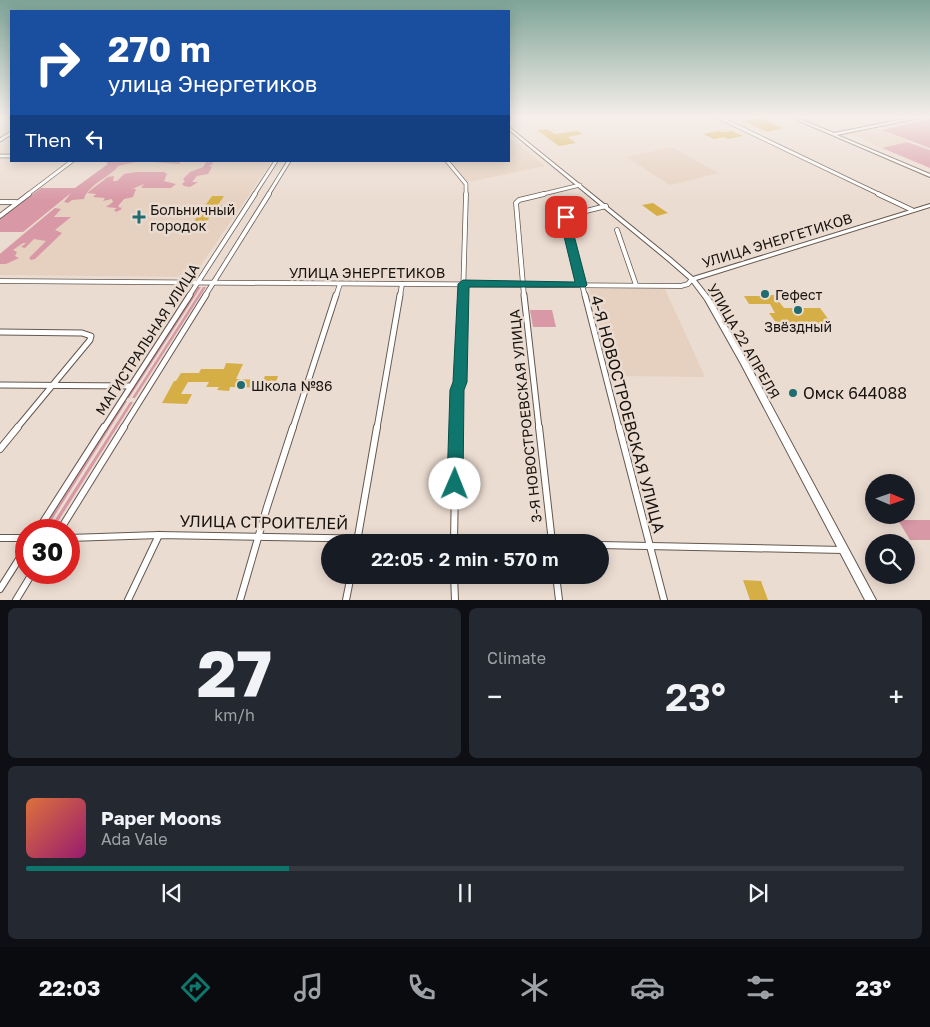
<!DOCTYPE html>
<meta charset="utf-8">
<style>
body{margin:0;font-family:"Golos Text",sans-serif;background:#242831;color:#f1f3f6;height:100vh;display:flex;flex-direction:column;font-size:19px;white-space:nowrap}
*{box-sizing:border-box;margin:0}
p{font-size:16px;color:#9ea1a6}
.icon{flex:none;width:28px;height:28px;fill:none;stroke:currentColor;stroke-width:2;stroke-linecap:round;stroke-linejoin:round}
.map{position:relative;height:600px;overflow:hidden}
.details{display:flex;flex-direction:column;gap:8px;padding:8px;background:#0d0f14;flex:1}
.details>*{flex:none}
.hud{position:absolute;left:10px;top:10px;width:500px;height:152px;border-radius:0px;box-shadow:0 2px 12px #0003;background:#1a4fa0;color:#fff;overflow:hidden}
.needle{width:32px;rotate:92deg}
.controls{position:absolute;left:865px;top:474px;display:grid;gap:10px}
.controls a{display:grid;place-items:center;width:50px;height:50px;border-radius:50%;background:#171b24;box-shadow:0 2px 12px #0003;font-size:25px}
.speed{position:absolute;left:15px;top:519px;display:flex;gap:10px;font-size:25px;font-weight:700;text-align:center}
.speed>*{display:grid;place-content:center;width:65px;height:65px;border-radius:50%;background:#171b24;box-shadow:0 2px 12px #0003;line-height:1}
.speed .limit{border:8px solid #d22;background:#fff;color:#111}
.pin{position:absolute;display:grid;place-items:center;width:42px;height:42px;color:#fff;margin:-21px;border-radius:10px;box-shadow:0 2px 8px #0006}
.me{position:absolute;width:55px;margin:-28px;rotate:1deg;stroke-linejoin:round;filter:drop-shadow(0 0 4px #0008)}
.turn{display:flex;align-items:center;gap:18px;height:105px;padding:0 15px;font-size:22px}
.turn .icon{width:65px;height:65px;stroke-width:2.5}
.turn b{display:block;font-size:35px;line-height:42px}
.then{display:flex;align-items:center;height:48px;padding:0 15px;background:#0003;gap:10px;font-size:19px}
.big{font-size:38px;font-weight:600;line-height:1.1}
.details .tile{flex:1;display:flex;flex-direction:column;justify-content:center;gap:8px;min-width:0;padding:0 18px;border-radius:8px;background:#242831}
.details .dial{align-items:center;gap:0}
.dial b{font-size:65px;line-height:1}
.song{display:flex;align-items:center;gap:15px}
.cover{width:60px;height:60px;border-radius:8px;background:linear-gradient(135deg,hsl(20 70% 55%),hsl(320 70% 35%))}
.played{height:5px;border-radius:2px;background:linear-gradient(90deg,#0f766e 30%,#363941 30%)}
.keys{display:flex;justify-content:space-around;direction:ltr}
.heat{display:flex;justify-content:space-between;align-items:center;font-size:28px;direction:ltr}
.details .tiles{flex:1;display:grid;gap:8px;grid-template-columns:1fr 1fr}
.tile:last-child{grid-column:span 2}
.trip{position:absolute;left:321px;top:534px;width:288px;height:50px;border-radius:25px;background:#171b24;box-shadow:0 2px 12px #0003;font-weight:600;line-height:50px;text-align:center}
.dock{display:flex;height:80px;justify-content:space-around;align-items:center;background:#090b0e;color:#9ea1a6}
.dock .icon{width:35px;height:35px}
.dock .on{color:#0f766e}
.dock b{font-size:22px;color:#f1f3f6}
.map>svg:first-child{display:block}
</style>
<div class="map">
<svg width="930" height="600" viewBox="0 0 930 600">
<rect width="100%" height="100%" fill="#ebdcd1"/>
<g fill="#e6d1c0">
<polygon points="878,129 908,141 882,148 853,134"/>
<polygon points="514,140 545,166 468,182 450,161 509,161 509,141"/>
<polygon points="672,147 719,173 670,185 626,157"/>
<polygon points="111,161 272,161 193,277 0,275 0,253"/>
<polygon points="589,289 665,289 705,377 614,376"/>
</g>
<g fill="#d898a5">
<polygon points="930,119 930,148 882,130"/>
<polygon points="907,142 930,150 930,168 882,148"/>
<path d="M 111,161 L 181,161 L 179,164 L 140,161 L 118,166 C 112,176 88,184 84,199 L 72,200 L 68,203 L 64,202 L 71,193 L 23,232 L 0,232 L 0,219 L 41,188 L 75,188 L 108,164 L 106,162 Z"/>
<polygon points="207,161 212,161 213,164 209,166 212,167 208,174 197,176 192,182 198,182 190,187 184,186 182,184 185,181 183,179 190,172 203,167"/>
<polygon points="137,172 164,172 167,174 164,181 176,184 171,188 141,188 144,184 132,189 136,189 133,197 124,199 118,206 120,208 123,206 121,208 122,209 116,212 114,210 117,208 106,207 113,202 112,199 103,201 105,198 93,197 96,194 87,193 108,177 114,176 113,181 117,181 124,174"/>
<polygon points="55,208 61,209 54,217 71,217 55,230 62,233 59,236 35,259 31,260 29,258 46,241 34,239 25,248 21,247 26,243 23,243 13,250 17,252 15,256 19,258 6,264 0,264 0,254"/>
<polygon points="198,287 201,287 129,398 127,398"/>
<polygon points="203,287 206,287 135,398 132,398"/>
<polygon points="530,310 552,310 556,327 533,327"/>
<polygon points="125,401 127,401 48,526 47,523"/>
<polygon points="130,402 133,402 57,523 51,526"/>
<polygon points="898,520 930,520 930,540 910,540"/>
</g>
<g fill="#d5af46">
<polygon points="760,118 783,128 767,132 744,121"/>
<polygon points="547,129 555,134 577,131 583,134 568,137 576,143 559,146 537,130"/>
<polygon points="719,131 723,132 732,131 743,136 728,139 724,137 714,139 703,134"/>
<polygon points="212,196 224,196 218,205 224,205 220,211 214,211 207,221 194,221"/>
<polygon points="653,203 668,213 657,216 642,205"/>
<polygon points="763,295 774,295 784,308 820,308 832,324 796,324 799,328 786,328 783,324 777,324 769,313 775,313 770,304 749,304 744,296 764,296"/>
<polygon points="226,363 243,364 236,379 263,380 265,376 278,376 274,388 230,387 229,391 217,390 219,387 206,387 209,382 188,382 181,394 192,394 187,404 162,403 174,381 176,381 181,373 199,373 201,369 224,369"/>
<polygon points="743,580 761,581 768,600 750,600"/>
</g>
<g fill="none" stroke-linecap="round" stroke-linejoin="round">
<g stroke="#65584e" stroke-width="4.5">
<g id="minor-far3">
<polyline points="718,117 881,195"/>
<polyline points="0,140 11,133"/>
<polyline points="0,156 11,156"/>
<polyline points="447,161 466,184 466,195"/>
<polyline points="27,195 72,161"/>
<polyline points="254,195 276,161"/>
<polyline points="268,195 289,161"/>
<polyline points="539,195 580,185"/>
</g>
</g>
<g stroke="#65584e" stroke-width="5.5">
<g id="minor-far2">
<polyline points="878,194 912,210"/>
<polyline points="0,202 16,202"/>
<polyline points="0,216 29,194"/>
<polyline points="617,230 636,285"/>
<polyline points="0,281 681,286 688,284 692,279"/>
<polyline points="189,296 255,194"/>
<polyline points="205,296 269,194"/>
<polyline points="336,296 340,284"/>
<polyline points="400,296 402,284"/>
<polyline points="463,296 466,194"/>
<polyline points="524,296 516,203 519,200 544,194"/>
<polyline points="585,296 565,220 570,215 606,206"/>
</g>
</g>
<g stroke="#65584e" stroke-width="7">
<g id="minor-far1">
<polyline points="524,295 539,428"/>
<polyline points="585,295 619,428"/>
<polyline points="0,332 82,333 91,336 90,340 17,428"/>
<polyline points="0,385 131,386"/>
<polyline points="104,428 190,295"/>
<polyline points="123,428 206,295"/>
<polyline points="293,428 336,295"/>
<polyline points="377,428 400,295"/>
<polyline points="456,428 457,390 460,382 463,295"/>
</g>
</g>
<g stroke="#65584e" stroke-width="8">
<g id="minor">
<polyline points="539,427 552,542"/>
<polyline points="619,427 664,600"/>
<polyline points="0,449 18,427"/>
<polyline points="38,530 104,427"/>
<polyline points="60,530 124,427"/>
<polyline points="0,538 26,538"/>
<polyline points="69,538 159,535 549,542"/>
<polyline points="357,542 377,427"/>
<polyline points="454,542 456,427"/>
<polyline points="600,545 843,550"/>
<polyline points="454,575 455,600"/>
<polyline points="556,575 559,600"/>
<polyline points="0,589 26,548"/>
<polyline points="16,600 33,572"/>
<polyline points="128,600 159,535"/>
<polyline points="240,600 267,507 293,427"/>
<polyline points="346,600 351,575"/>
</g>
</g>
<g stroke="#65584e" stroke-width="2">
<g id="secondary">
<polygon points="790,117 795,117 834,133 914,117 921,117 919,118 837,135 930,174 930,177"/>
<polygon points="509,127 671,258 693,277 930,204 930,207 696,280 711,299 748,362 876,600 865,600 741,364 705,300 690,280 667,260 509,130"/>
</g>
</g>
<use href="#minor-far3" stroke="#fff" stroke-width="3"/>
<use href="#minor-far2" stroke="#fff" stroke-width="4"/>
<use href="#minor-far1" stroke="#fff" stroke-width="5"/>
<use href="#minor" stroke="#fff" stroke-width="6"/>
<use href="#secondary" fill="#fff" fill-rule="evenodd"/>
</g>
<linearGradient id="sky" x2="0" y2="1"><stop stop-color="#7ea498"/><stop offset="0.58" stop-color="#f6efea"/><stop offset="1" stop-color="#f6efea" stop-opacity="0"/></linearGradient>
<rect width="930" height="201" fill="url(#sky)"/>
<polygon fill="#0f766e" stroke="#0a4d48" points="566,214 571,217 570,220 587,285 585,287 469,287 467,382 464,390 463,484 461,489 455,491 449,489 447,484 450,390 453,382 458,284 463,280 575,282 560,220 563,215"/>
<g fill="#206c6f" stroke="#ebdcd1" stroke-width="2">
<path d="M136.5 209.5h5v5h5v5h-5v5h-5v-5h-5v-5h5z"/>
<circle cx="765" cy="294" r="5"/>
<circle cx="798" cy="310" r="5"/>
<circle cx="241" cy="385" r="5"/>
<circle cx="793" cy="393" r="5"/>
</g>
<g text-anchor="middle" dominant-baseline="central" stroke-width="5" stroke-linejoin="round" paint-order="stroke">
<g font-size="14" fill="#18130f" stroke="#ebdcd1" text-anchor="start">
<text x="150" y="209">Больничный<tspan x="150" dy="16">городок</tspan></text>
<text x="775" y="294">Гефест</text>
<text x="798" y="326" text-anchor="middle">Звёздный</text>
<text x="251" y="385">Школа №86</text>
</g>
<g font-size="14" fill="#18130f" stroke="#ebdcd1">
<text transform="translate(777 240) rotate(-17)">УЛИЦА ЭНЕРГЕТИКОВ</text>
<text x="367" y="272">УЛИЦА ЭНЕРГЕТИКОВ</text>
<text transform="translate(147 339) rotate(-57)">МАГИСТРАЛЬНАЯ УЛИЦА</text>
<text transform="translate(744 341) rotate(60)">УЛИЦА 22 АПРЕЛЯ</text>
<text transform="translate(525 416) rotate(-96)">3-Я НОВОСТРОЕВСКАЯ УЛИЦА</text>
</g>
<g font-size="16" fill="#18130f" stroke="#ebdcd1" text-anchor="start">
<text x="803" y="393">Омск 644088</text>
</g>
<g font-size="16" fill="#18130f" stroke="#ebdcd1">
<text transform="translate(628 414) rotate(75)">4-Я НОВОСТРОЕВСКАЯ УЛИЦА</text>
<text transform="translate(264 522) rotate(1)">УЛИЦА СТРОИТЕЛЕЙ</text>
</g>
</g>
</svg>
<div class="controls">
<a><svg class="needle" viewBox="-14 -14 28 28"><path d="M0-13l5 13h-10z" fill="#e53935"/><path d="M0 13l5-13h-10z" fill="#9ea1a6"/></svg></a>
<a><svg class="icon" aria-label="search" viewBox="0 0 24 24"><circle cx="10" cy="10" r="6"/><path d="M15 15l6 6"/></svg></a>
</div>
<div class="speed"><div class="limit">30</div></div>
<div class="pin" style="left:566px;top:217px;background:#d93025"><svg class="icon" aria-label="arrive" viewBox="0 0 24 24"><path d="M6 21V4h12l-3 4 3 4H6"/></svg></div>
<svg class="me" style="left:455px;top:484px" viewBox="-20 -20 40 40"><circle r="19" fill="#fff"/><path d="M0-13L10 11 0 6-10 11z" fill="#0f766e"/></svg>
<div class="trip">22:05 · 2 min · 570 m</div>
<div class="hud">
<div class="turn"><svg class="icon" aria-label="right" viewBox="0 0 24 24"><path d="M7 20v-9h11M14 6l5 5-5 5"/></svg><div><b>270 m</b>улица Энергетиков</div></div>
<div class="then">Then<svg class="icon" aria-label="left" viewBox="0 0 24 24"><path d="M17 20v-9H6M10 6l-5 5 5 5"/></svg></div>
</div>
</div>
<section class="details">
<div class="tiles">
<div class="tile dial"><b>27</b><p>km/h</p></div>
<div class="tile"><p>Climate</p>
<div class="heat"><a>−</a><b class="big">23°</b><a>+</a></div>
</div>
<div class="tile">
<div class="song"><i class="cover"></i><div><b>Paper Moons</b><p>Ada Vale</p></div></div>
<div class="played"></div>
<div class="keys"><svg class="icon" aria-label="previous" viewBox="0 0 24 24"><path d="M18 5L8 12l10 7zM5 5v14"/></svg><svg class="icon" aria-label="pause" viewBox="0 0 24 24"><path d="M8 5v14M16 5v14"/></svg><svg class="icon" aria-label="next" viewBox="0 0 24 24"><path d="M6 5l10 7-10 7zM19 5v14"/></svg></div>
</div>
</div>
</section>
<nav class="dock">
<b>22:03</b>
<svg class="icon on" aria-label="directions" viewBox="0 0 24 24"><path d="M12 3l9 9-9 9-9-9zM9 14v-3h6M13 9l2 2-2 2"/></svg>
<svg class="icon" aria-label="music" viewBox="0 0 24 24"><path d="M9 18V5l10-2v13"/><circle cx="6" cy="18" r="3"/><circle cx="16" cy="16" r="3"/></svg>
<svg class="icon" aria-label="phone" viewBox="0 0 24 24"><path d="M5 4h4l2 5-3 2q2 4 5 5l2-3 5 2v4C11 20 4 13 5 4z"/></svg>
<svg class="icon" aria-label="climate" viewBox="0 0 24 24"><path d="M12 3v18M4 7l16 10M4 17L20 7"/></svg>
<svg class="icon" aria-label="car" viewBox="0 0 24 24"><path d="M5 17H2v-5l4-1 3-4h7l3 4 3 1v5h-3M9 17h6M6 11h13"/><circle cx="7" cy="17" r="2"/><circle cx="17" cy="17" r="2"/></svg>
<svg class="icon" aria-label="filters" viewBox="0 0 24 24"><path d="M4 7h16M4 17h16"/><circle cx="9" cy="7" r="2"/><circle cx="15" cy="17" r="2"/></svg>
<b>23°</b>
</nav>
